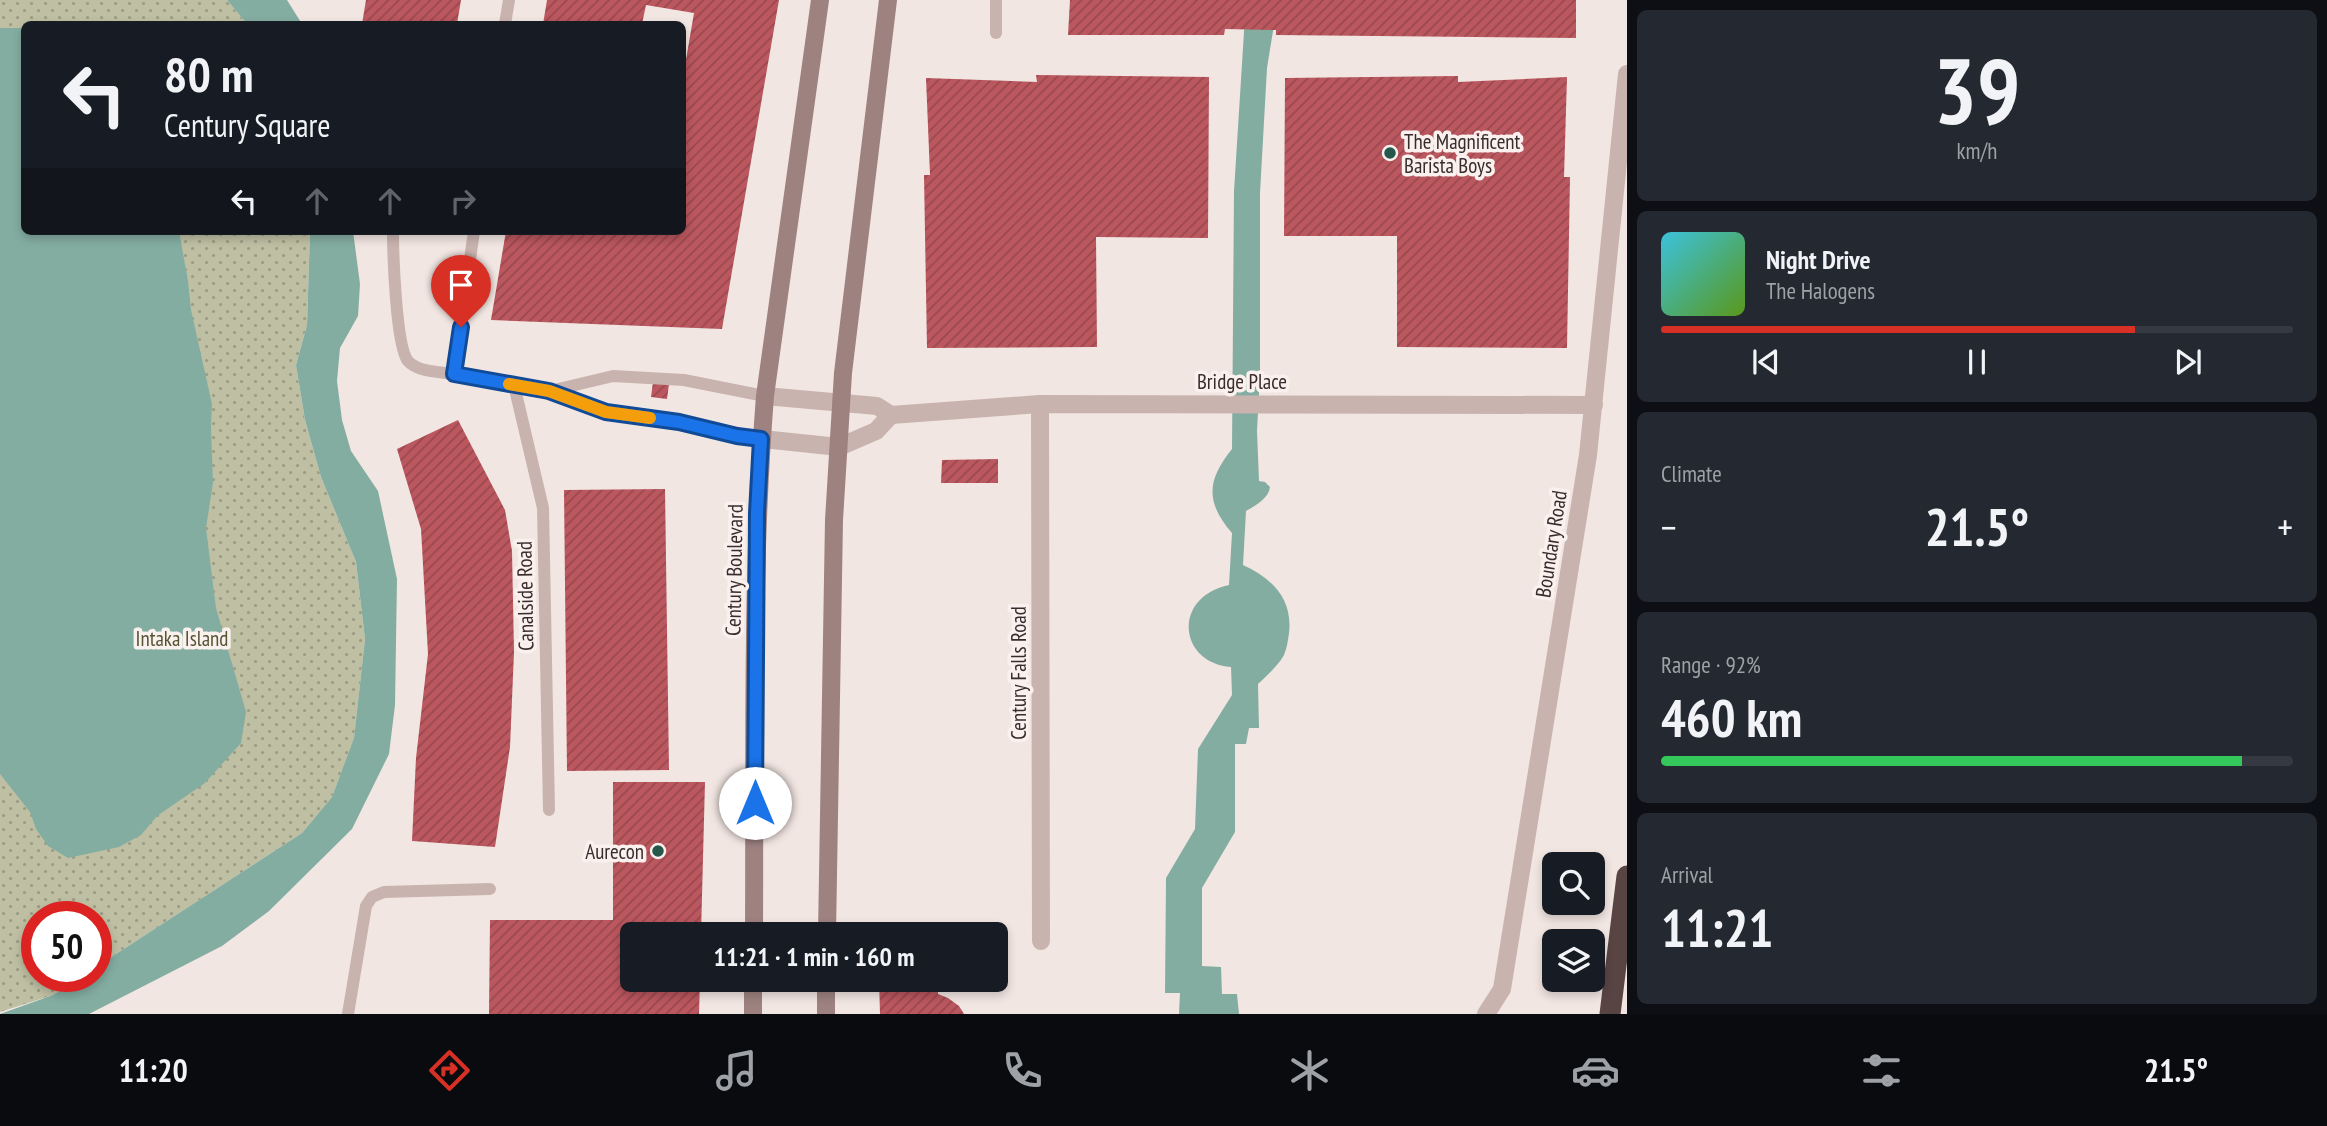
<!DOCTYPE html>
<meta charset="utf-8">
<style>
body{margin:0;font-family:"PT Sans Narrow",sans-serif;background:#242831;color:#f1f3f6;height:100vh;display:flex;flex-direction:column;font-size:26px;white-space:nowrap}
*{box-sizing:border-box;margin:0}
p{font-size:23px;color:#9ea1a6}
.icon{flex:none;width:38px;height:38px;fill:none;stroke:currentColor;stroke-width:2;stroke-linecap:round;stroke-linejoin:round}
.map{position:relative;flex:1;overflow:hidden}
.drawer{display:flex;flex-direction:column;gap:10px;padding:10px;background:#0d0f14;width:700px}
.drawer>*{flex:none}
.hud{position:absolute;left:21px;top:21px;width:665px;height:214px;border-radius:10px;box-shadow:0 4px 10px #0003;background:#171b24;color:#f1f3f6;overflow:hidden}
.tools{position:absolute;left:1542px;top:852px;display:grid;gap:14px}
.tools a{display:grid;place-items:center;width:63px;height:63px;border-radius:10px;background:#171b24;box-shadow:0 4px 10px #0003;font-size:35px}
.speed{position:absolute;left:21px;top:901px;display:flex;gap:14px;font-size:35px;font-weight:700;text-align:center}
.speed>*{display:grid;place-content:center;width:91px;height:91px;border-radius:50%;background:#171b24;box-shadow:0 4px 10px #0003;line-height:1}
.speed .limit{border:10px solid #d22;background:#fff;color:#111}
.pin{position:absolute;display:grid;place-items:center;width:60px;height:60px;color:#fff;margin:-72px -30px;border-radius:50% 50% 50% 0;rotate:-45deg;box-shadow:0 0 7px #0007}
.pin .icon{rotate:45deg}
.me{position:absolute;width:77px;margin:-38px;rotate:0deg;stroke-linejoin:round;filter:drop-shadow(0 0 5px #0008)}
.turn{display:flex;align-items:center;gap:24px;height:147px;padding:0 28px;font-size:32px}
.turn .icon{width:91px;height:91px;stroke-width:2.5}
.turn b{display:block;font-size:49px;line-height:60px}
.lanes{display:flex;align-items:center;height:66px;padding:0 28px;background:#0003;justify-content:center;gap:35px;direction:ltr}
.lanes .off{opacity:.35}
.big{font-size:52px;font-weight:700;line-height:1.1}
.drawer .tile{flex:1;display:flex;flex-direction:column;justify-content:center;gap:10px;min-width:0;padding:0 24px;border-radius:10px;background:#242831}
.drawer .dial{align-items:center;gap:0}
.dial b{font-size:91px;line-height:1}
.song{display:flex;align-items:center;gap:21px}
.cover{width:84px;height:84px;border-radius:10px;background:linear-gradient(135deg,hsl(190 70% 55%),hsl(90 70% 35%))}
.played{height:7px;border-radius:4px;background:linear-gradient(90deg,#d93025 75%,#363941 75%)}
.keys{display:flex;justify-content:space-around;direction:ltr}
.heat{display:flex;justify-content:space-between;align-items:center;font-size:38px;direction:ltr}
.charge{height:10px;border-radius:5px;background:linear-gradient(90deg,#34c759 92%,#363941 0)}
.trip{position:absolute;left:620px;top:922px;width:388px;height:70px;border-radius:10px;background:#171b24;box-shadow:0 4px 10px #0003;font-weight:700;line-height:70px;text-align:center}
.dock{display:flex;height:112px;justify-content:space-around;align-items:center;background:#090b0e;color:#9ea1a6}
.dock .icon{width:49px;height:49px}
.dock .current{color:#d93025}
.dock b{font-size:32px;color:#f1f3f6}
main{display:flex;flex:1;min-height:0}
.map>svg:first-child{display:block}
</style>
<main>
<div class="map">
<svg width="1627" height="1014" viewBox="0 0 1627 1014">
<defs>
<pattern id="grass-dots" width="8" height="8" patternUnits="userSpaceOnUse" patternTransform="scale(1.75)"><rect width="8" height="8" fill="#bfc0a3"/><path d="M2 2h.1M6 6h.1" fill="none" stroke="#9c9c85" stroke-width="1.8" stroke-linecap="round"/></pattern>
<pattern id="building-hatch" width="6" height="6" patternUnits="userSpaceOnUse" patternTransform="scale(1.75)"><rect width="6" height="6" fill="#bb575e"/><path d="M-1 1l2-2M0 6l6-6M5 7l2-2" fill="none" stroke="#99484e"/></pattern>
</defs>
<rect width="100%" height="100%" fill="#f2e6e2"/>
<polygon fill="url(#grass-dots)" points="0,0 227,0 247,24 24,24 24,231 310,231 307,325 296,365 305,420 321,477 356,562 365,639 354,739 332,797 302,833 96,967 96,917 37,917 37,976 81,977 53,995 0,1012"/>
<g fill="#84ada2">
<polygon points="227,0 287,0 302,24 247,24"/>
<path d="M 1246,0 L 1278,0 L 1267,68 L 1260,193 L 1260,373 L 1257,431 L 1259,481 L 1265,482 L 1270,487 C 1269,498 1255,506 1246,511 L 1243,565 C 1272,578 1293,599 1289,633 C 1288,640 1287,648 1284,655 C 1278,666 1267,675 1258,684 L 1259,728 L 1249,728 L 1246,744 L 1235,744 L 1235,832 L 1202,888 L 1202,966 L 1221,967 L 1222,994 L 1237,994 L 1239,1014 L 1179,1014 L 1180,993 L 1165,993 L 1166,878 L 1195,829 L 1198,749 L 1232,695 L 1231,667 C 1178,663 1172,597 1229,585 L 1232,533 C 1205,502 1207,480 1232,449 L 1234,191 Z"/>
<polygon points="0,28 24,28 24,231 179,231 188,281 191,310 212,404 211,427 213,483 206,528 216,608 246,712 241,743 205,783 157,816 141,835 119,847 68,858 48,846 36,829 30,812 0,774"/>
<polygon points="310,231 353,231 360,284 358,316 340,348 337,381 342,420 351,451 378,491 397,579 395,705 389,754 352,829 269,911 222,946 89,1014 0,1014 53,995 81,977 96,976 96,967 302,833 332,797 354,738 365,639 356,562 321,477 305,420 296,365 307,325"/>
</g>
<g fill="url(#building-hatch)">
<polygon points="366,0 461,0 457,24 362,24"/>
<polygon points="547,0 779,0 722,329 491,320 506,231 682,231 682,83 694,13 646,5 642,24 543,24"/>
<polygon points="1070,0 1576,0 1576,38 1276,35 1276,30 1225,29 1224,35 1068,35"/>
<polygon points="1036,75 1209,77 1208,238 1096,237 1097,347 927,348 924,175 930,175 926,78 1037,82"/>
<polygon points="1458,76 1458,82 1567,77 1564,177 1570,177 1567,348 1397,347 1397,236 1284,236 1285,78"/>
<polygon points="653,382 669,384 667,399 651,397"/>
<polygon points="458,420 505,510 512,551 514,652 510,747 495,847 412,841 416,758 428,654 421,529 397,449"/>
<polygon points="998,459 998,483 941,483 942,460"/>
<polygon points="665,489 669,770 567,771 564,490"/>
<polygon points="613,782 705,782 701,934 632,934 632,980 700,980 699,1014 489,1014 490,920 613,920"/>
<rect x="878" y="923" width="60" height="11"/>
<polygon points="879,980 938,980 938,994 948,998 959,1006 964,1014 880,1014"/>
</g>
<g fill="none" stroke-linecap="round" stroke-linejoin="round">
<g stroke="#c9b3af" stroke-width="12">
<polyline points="996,0 996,33"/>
<polyline points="505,24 509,0"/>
<path d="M 393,231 C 393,253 396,347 408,361 C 417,372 441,372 454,374"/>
<polyline points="474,231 454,374 549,391 606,412 679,422 737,436 762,439"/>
<polyline points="514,385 543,508 549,810"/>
<polyline points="550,391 613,376 684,380 765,396"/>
<polyline points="348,1014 366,906 372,897 384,892 490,889"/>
</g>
<g stroke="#c9b3af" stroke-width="18">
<polyline points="765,396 877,406 891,415 1040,404 1594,405"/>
<polyline points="1040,404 1041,941"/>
<polyline points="762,439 839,447 876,431 891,415"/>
<polyline points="1486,1014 1502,989 1588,455 1627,74"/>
</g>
<g stroke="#9d8280" stroke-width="18">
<path d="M 754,934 C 755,755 751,575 765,396 L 820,0"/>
<polyline points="827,934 834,520 843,373 888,0"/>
<polyline points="753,1014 753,980"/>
<polyline points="826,1014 826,980"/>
</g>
<polyline stroke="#594444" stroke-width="21" points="1610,1014 1627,876"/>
</g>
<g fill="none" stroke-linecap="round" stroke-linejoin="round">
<g stroke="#114b97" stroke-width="18">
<polyline id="route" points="461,327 454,374 549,391 606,412 679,422 737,436 761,439 757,513 755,803"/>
</g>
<use href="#route" stroke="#1a73e8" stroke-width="12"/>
<polyline stroke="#f59e0b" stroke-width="12" points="509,384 549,391 606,412 650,418"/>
</g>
<g fill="#25574b" stroke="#faf1ef" stroke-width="2.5">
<circle cx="1390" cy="153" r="7"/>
<circle cx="658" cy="851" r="7"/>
</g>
<g text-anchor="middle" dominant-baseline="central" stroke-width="7" stroke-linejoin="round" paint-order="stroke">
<g font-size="21" fill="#392c2c" stroke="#faf1ef" text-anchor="start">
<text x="1404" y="141">The Magnificent<tspan x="1404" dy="24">Barista Boys</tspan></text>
<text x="644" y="851" text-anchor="end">Aurecon</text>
</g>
<g font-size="21" fill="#392c2c" stroke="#faf1ef">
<text x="1242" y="381">Bridge Place</text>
<text transform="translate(1551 544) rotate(-81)">Boundary Road</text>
<text transform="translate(734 570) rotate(-89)">Century Boulevard</text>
<text transform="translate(525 596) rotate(-91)">Canalside Road</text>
<text transform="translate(1018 673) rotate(-90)">Century Falls Road</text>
</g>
<g font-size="21" fill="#535532" stroke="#faf1ef">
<text x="182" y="638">Intaka Island</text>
</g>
</g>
</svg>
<div class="tools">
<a><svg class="icon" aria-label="search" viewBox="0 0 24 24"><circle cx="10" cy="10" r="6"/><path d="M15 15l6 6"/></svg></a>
<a><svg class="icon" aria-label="layers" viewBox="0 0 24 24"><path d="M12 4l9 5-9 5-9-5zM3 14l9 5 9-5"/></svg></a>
</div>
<div class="speed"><div class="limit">50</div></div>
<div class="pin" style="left:461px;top:327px;background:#d93025"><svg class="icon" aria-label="arrive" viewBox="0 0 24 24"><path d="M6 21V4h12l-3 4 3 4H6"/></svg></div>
<svg class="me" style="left:755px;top:803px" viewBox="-20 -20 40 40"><circle r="19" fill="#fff"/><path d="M0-13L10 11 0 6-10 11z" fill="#1a73e8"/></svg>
<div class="trip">11:21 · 1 min · 160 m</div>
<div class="hud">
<div class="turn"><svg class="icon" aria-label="left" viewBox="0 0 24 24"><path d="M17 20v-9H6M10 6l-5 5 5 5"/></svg><div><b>80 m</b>Century Square</div></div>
<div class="lanes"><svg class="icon" aria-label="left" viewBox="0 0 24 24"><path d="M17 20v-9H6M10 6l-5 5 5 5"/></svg><svg class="icon off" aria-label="ahead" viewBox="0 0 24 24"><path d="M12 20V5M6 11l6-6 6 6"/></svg><svg class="icon off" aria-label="ahead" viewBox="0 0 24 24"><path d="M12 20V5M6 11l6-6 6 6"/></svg><svg class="icon off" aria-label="right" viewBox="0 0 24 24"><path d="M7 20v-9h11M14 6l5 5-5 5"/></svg></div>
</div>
</div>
<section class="drawer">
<div class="tile dial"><b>39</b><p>km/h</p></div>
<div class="tile">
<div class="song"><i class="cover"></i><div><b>Night Drive</b><p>The Halogens</p></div></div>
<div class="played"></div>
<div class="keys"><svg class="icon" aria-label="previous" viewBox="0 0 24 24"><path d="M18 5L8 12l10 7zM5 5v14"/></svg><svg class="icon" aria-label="pause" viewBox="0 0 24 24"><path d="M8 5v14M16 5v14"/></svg><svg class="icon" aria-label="next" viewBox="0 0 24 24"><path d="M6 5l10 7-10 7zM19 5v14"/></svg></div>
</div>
<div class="tile"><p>Climate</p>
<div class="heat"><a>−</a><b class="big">21.5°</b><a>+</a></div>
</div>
<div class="tile"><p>Range · 92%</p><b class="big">460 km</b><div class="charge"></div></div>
<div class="tile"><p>Arrival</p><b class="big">11:21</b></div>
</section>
</main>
<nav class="dock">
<b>11:20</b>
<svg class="icon current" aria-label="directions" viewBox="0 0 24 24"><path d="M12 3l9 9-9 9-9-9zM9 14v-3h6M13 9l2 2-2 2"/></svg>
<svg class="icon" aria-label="music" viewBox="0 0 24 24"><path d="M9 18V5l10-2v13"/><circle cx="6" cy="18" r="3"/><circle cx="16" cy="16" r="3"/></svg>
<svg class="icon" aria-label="phone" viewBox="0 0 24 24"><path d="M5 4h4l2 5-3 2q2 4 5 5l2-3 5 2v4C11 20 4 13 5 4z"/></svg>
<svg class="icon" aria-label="climate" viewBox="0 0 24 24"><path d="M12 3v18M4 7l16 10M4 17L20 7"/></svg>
<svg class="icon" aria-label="car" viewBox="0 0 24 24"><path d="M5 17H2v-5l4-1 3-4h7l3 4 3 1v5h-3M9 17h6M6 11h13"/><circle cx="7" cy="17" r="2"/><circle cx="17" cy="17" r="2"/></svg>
<svg class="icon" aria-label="filters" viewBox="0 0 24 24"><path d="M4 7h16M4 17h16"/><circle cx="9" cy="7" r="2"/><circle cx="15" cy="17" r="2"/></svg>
<b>21.5°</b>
</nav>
